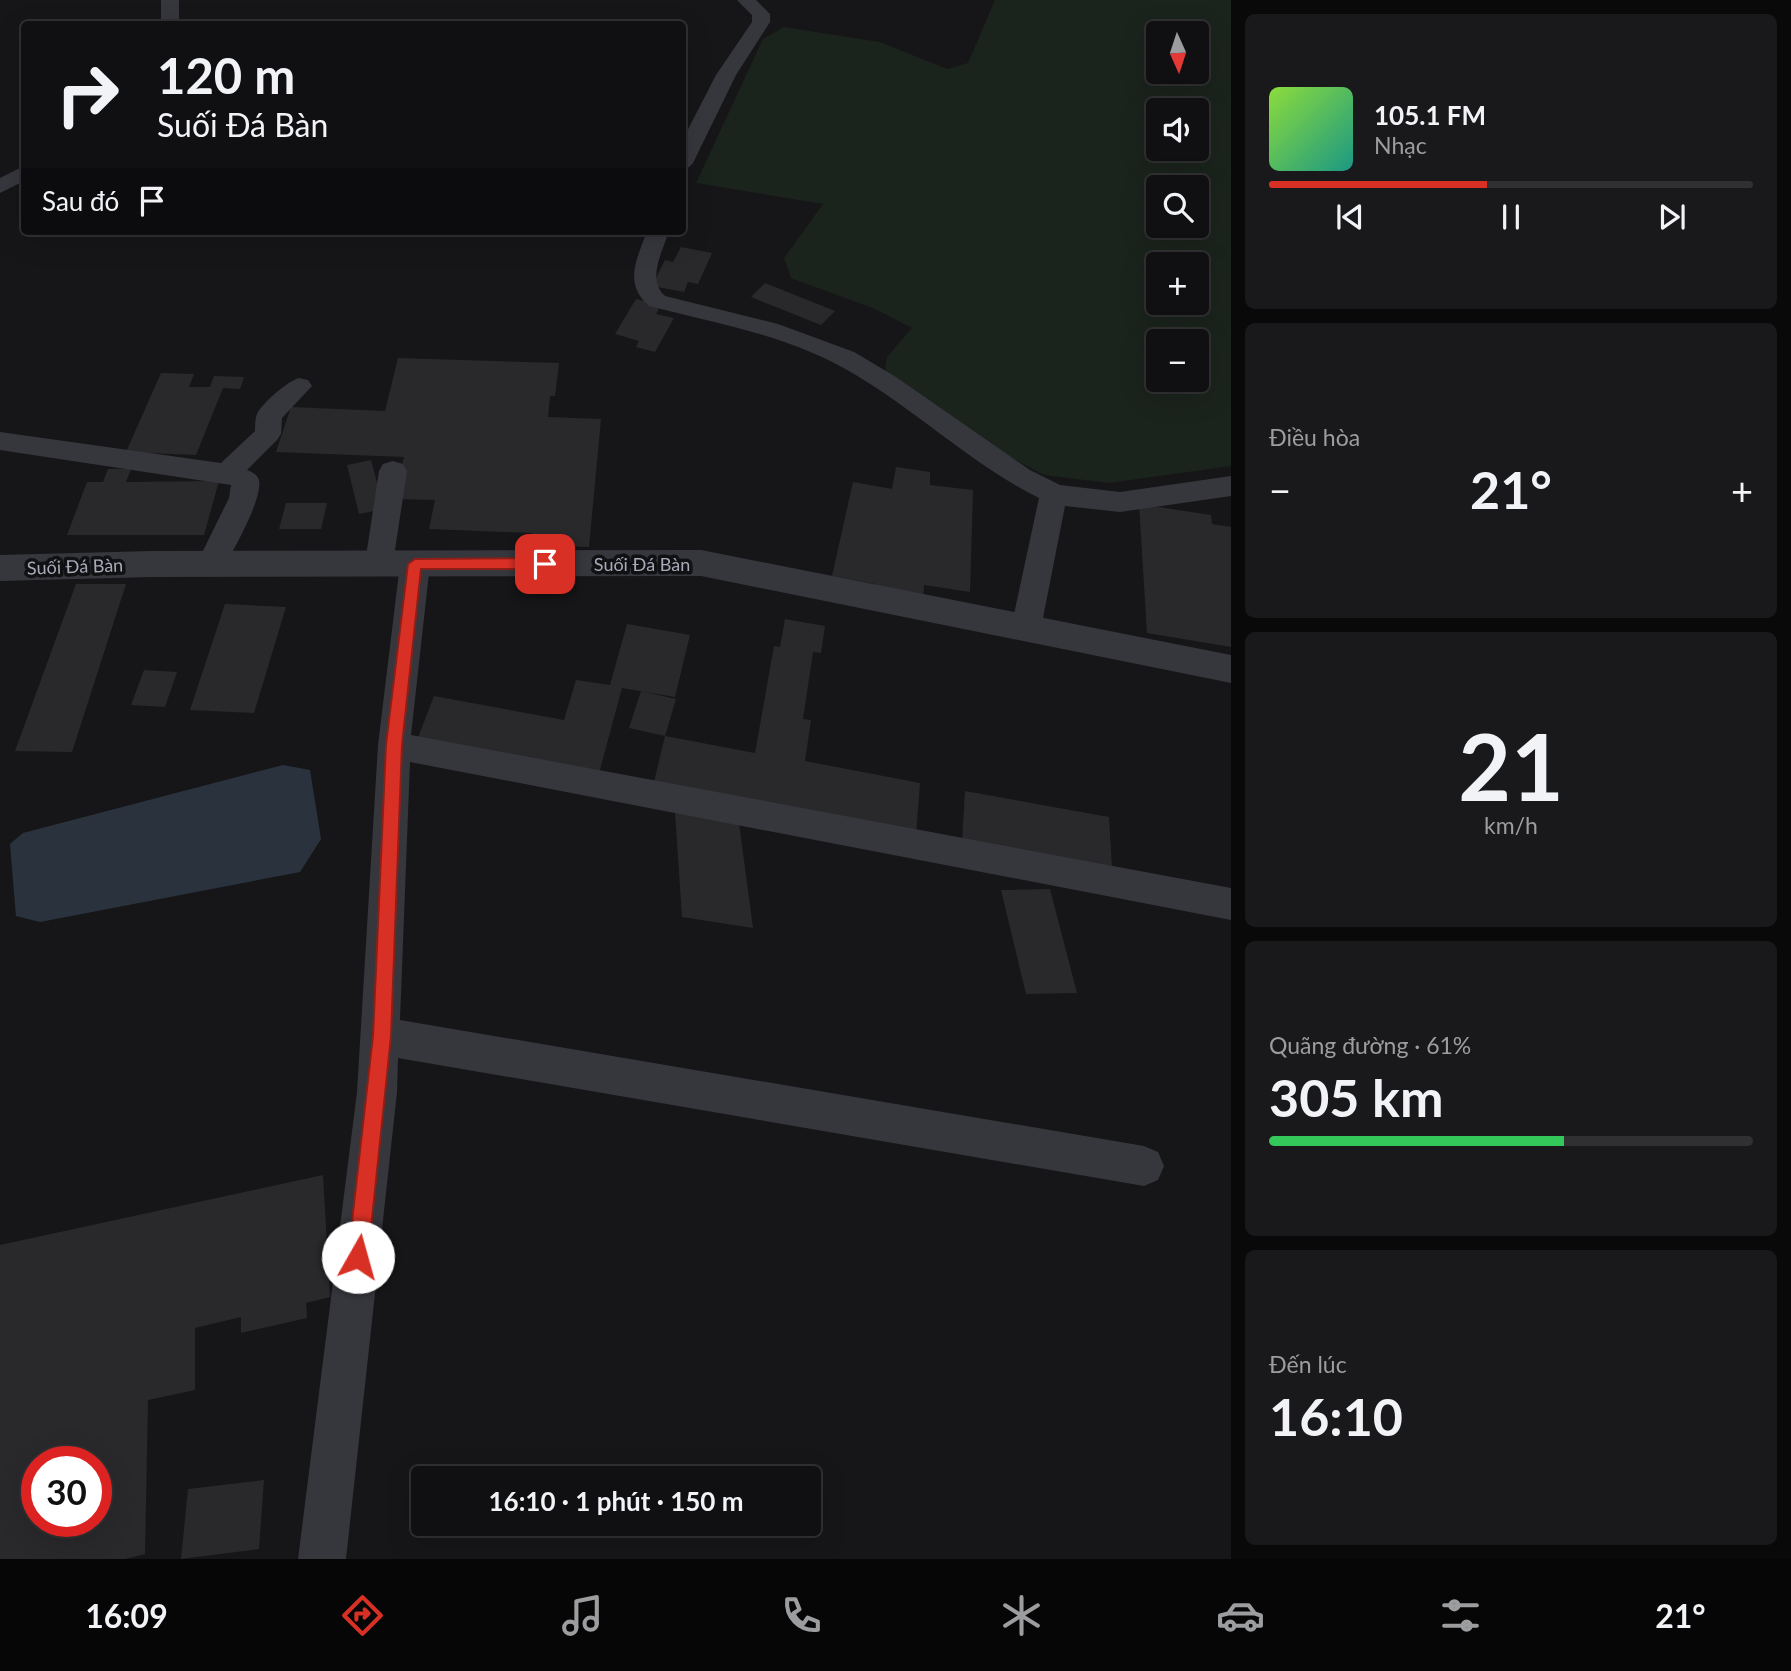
<!DOCTYPE html>
<html lang="vi">
<meta charset="utf-8">
<style>
body{margin:0;font-family:Lato,sans-serif;background:#19191b;color:#f1f3f6;height:100vh;display:flex;flex-direction:column;font-size:26px;white-space:nowrap}
*{box-sizing:border-box;margin:0}
p{font-size:23px;color:#9c9d9f}
.icon{flex:none;width:38px;height:38px;fill:none;stroke:currentColor;stroke-width:2;stroke-linecap:round;stroke-linejoin:round}
.map{position:relative;flex:1;overflow:hidden}
.details{display:flex;flex-direction:column;gap:14px;padding:14px;background:#09090a;width:560px}
.details>*{flex:none}
.top-card{position:absolute;left:21px;top:21px;width:665px;height:214px;border-radius:7px;box-shadow:0 7px 28px #0002,0 0 0 2px #303032;background:#101012;color:#f1f3f6;overflow:hidden}
.needle{width:46px;rotate:177deg}
.controls{position:absolute;left:1146px;top:21px;display:grid;gap:14px}
.controls a{display:grid;place-items:center;width:63px;height:63px;border-radius:7px;background:#101012;box-shadow:0 7px 28px #0002,0 0 0 2px #303032;font-size:35px}
.speed{position:absolute;left:21px;top:1446px;display:flex;gap:14px;font-size:35px;font-weight:700;text-align:center}
.speed>*{display:grid;place-content:center;width:91px;height:91px;border-radius:50%;background:#101012;box-shadow:0 7px 28px #0002,0 0 0 2px #303032;line-height:1}
.speed .limit{border:10px solid #d22;background:#fff;color:#111}
.pin{position:absolute;display:grid;place-items:center;width:60px;height:60px;color:#fff;margin:-30px;border-radius:14px;box-shadow:0 4px 10px #0006}
.me{position:absolute;width:77px;margin:-38px;rotate:7deg;stroke-linejoin:round;filter:drop-shadow(0 0 5px #0008)}
.turn{display:flex;align-items:center;gap:24px;height:147px;padding:0 21px;font-size:32px}
.turn .icon{width:91px;height:91px;stroke-width:2.5}
.turn b{display:block;font-size:49px;line-height:60px}
.then{display:flex;align-items:center;height:66px;padding:0 21px;background:#0003;gap:14px;font-size:26px}
.big{font-size:52px;font-weight:700;line-height:1.1}
.details .widget{flex:1;display:flex;flex-direction:column;justify-content:center;gap:10px;min-width:0;padding:0 24px;border-radius:10px;background:#19191b}
.details .dial{align-items:center;gap:0}
.dial b{font-size:91px;line-height:1}
.song{display:flex;align-items:center;gap:21px}
.cover{width:84px;height:84px;border-radius:10px;background:linear-gradient(135deg,hsl(90 70% 55%),hsl(170 70% 35%))}
.played{height:7px;border-radius:4px;background:linear-gradient(90deg,#d93025 45%,#303032 45%)}
.keys{display:flex;justify-content:space-around;direction:ltr}
.heat{display:flex;justify-content:space-between;align-items:center;font-size:38px;direction:ltr}
.charge{height:10px;border-radius:5px;background:linear-gradient(90deg,#34c759 61%,#303032 0)}
.trip{position:absolute;left:411px;top:1466px;width:410px;height:70px;border-radius:7px;background:#101012;box-shadow:0 7px 28px #0002,0 0 0 2px #303032;font-weight:700;line-height:70px;text-align:center}
.menu{display:flex;height:112px;justify-content:space-around;align-items:center;background:#060607;color:#9c9d9f}
.menu .icon{width:49px;height:49px}
.menu .current{color:#d93025}
.menu b{font-size:32px;color:#f1f3f6}
main{display:flex;flex:1;min-height:0}
.map>svg:first-child{display:block}
</style>
<main>
<div class="map">
<svg width="1231" height="1559" viewBox="0 0 1231 1559">
<rect width="100%" height="100%" fill="#161618"/>
<path fill="#1b231d" fill-rule="evenodd" d="M 995,0 L 1231,0 L 1231,466 L 1109,483 L 1044,475 L 984,443 L 885,371 L 887,357 L 912,328 L 875,309 L 791,278 L 784,258 L 823,204 L 696,183 L 763,39 L 784,27 L 880,42 L 947,69 L 968,63 ZM 1158,33 L 1197,33 L 1197,72 L 1158,72 ZM 1158,110 L 1197,110 L 1197,149 L 1158,149 ZM 1158,187 L 1197,187 L 1197,226 L 1158,226 ZM 1158,264 L 1197,264 L 1197,303 L 1158,303 ZM 1158,341 L 1197,341 L 1197,380 L 1158,380 Z"/>
<polygon fill="#2a333d" points="283,765 310,770 321,839 300,872 40,922 16,916 10,844 23,833"/>
<g fill="#29292c" fill-rule="evenodd">
<polygon points="681,247 712,253 698,284 688,282 684,292 652,286 665,260 673,262"/>
<polygon points="765,283 835,311 821,325 751,297"/>
<polygon points="636,299 661,305 656,314 674,318 655,352 636,347 639,341 615,334"/>
<polygon points="398,358 559,363 555,396 550,396 548,417 601,419 589,547 531,545 532,533 429,529 435,500 394,499 404,457 276,452 291,407 385,411"/>
<polygon points="161,373 194,374 189,387 210,387 214,376 244,377 240,389 223,388 196,455 126,452"/>
<polygon points="371,460 384,509 359,514 347,465"/>
<polygon points="896,467 930,472 930,485 973,490 970,592 924,585 923,601 874,591 875,584 832,576 853,482 892,489"/>
<polygon points="108,469 131,469 126,482 219,481 204,535 67,535 87,482 103,482"/>
<polygon points="286,503 327,503 321,529 279,529"/>
<polygon points="1139,504 1211,515 1212,524 1231,527 1231,647 1147,633"/>
<polygon points="76,584 126,584 72,752 15,751"/>
<polygon points="225,604 286,607 254,713 190,710"/>
<polygon points="785,619 825,626 821,653 813,652 803,719 811,720 805,761 920,783 916,835 653,786 665,736 755,753 774,646 780,647"/>
<polygon points="627,624 690,635 675,697 622,688 598,777 416,743 434,696 564,720 576,680 610,685"/>
<polygon points="144,670 177,672 165,707 131,705"/>
<polygon points="641,691 676,699 665,736 629,728"/>
<polygon points="965,791 1109,817 1112,869 962,841"/>
<polygon points="675,812 739,823 753,928 682,917"/>
<polygon points="1050,889 1077,993 1026,994 1001,890"/>
<path d="M 323,1175 L 330,1297 L 306,1303 L 307,1318 L 241,1333 L 241,1317 L 195,1328 L 195,1390 L 148,1400 L 145,1554 L 125,1559 L 0,1559 L 0,1245 ZM 37,1461 L 96,1461 L 96,1521 L 37,1521 Z"/>
<polygon points="264,1480 259,1549 181,1559 188,1489"/>
</g>
<g fill="none" stroke-linecap="round" stroke-linejoin="round">
<g fill="#36373d" fill-rule="evenodd">
<rect x="161" y="0" width="18" height="24"/>
<polygon points="737,0 756,0 770,14 770,22 736,75 693,163 689,167 682,169 682,141 716,75 752,22 752,15"/>
<polygon points="24,166 24,181 0,193 0,178"/>
<path d="M 647,231 L 669,231 C 663,251 646,279 665,296 L 778,324 L 854,352 L 896,377 L 1030,470 L 1060,485 L 1120,492 L 1231,476 L 1231,496 L 1120,512 L 1065,506 L 1041,628 L 1037,636 L 1026,640 L 1015,636 L 1011,628 L 1039,498 C 967,462 909,403 838,365 C 780,334 711,322 649,306 C 623,283 637,259 647,231 Z"/>
<path d="M 299,378 L 308,380 L 312,386 L 282,418 L 281,434 L 277,440 L 247,470 C 252,472 257,474 259,480 C 263,500 231,554 221,573 L 211,576 L 201,573 L 196,565 L 229,498 L 231,485 L 0,450 L 0,432 L 221,463 L 255,431 C 255,426 255,419 257,414 C 262,403 288,381 299,378 Z"/>
<polygon points="393,461 403,464 407,471 393,563 389,571 379,574 369,571 365,563 379,471 383,464"/>
<polygon points="415,553 425,556 430,564 411,735 1231,888 1231,920 410,762 400,1020 1144,1146 1158,1152 1164,1166 1158,1180 1144,1186 398,1058 397,1092 346,1559 298,1559 357,1092 378,745 400,564 405,556"/>
</g>
<polygon fill="#36373d" fill-rule="evenodd" points="701,550 1231,655 1231,683 701,576 152,577 0,581 0,555 152,551"/>
</g>
<polygon fill="#d93025" stroke="#8d1f18" stroke-width="2" points="545,558 552,564 545,569 421,569 402,745 391,1036 368,1257 365,1264 358,1267 351,1264 348,1257 373,1036 386,745 408,564 415,559"/>
<g text-anchor="middle" dominant-baseline="central" stroke-width="7" stroke-linejoin="round" paint-order="stroke">
<g font-size="18" fill="#a6aab9" stroke="#111113">
<text x="642" y="564">Suối Đá Bàn</text>
<text transform="translate(75 566) rotate(-2)">Suối Đá Bàn</text>
</g>
</g>
</svg>
<div class="controls">
<a><svg class="needle" viewBox="-14 -14 28 28"><path d="M0-13l5 13h-10z" fill="#e53935"/><path d="M0 13l5-13h-10z" fill="#9c9d9f"/></svg></a>
<a><svg class="icon" aria-label="sound" viewBox="0 0 24 24"><path d="M4 9h4l5-4v14l-5-4H4zM17 9q2 3 0 6"/></svg></a>
<a><svg class="icon" aria-label="search" viewBox="0 0 24 24"><circle cx="10" cy="10" r="6"/><path d="M15 15l6 6"/></svg></a>
<a>+</a>
<a>−</a>
</div>
<div class="speed"><div class="limit">30</div></div>
<div class="pin" style="left:545px;top:564px;background:#d93025"><svg class="icon" aria-label="arrive" viewBox="0 0 24 24"><path d="M6 21V4h12l-3 4 3 4H6"/></svg></div>
<svg class="me" style="left:358px;top:1257px" viewBox="-20 -20 40 40"><circle r="19" fill="#fff"/><path d="M0-13L10 11 0 6-10 11z" fill="#d93025"/></svg>
<div class="trip">16:10 · 1 phút · 150 m</div>
<div class="top-card">
<div class="turn"><svg class="icon" aria-label="right" viewBox="0 0 24 24"><path d="M7 20v-9h11M14 6l5 5-5 5"/></svg><div><b>120 m</b>Suối Đá Bàn</div></div>
<div class="then">Sau đó<svg class="icon" aria-label="arrive" viewBox="0 0 24 24"><path d="M6 21V4h12l-3 4 3 4H6"/></svg></div>
</div>
</div>
<section class="details">
<div class="widget">
<div class="song"><i class="cover"></i><div><b>105.1 FM</b><p>Nhạc</p></div></div>
<div class="played"></div>
<div class="keys"><svg class="icon" aria-label="previous" viewBox="0 0 24 24"><path d="M18 5L8 12l10 7zM5 5v14"/></svg><svg class="icon" aria-label="pause" viewBox="0 0 24 24"><path d="M8 5v14M16 5v14"/></svg><svg class="icon" aria-label="next" viewBox="0 0 24 24"><path d="M6 5l10 7-10 7zM19 5v14"/></svg></div>
</div>
<div class="widget"><p>Điều hòa</p>
<div class="heat"><a>−</a><b class="big">21°</b><a>+</a></div>
</div>
<div class="widget dial"><b>21</b><p>km/h</p></div>
<div class="widget"><p>Quãng đường · 61%</p><b class="big">305 km</b><div class="charge"></div></div>
<div class="widget"><p>Đến lúc</p><b class="big">16:10</b></div>
</section>
</main>
<nav class="menu">
<b>16:09</b>
<svg class="icon current" aria-label="directions" viewBox="0 0 24 24"><path d="M12 3l9 9-9 9-9-9zM9 14v-3h6M13 9l2 2-2 2"/></svg>
<svg class="icon" aria-label="music" viewBox="0 0 24 24"><path d="M9 18V5l10-2v13"/><circle cx="6" cy="18" r="3"/><circle cx="16" cy="16" r="3"/></svg>
<svg class="icon" aria-label="phone" viewBox="0 0 24 24"><path d="M5 4h4l2 5-3 2q2 4 5 5l2-3 5 2v4C11 20 4 13 5 4z"/></svg>
<svg class="icon" aria-label="climate" viewBox="0 0 24 24"><path d="M12 3v18M4 7l16 10M4 17L20 7"/></svg>
<svg class="icon" aria-label="car" viewBox="0 0 24 24"><path d="M5 17H2v-5l4-1 3-4h7l3 4 3 1v5h-3M9 17h6M6 11h13"/><circle cx="7" cy="17" r="2"/><circle cx="17" cy="17" r="2"/></svg>
<svg class="icon" aria-label="filters" viewBox="0 0 24 24"><path d="M4 7h16M4 17h16"/><circle cx="9" cy="7" r="2"/><circle cx="15" cy="17" r="2"/></svg>
<b>21°</b>
</nav>
